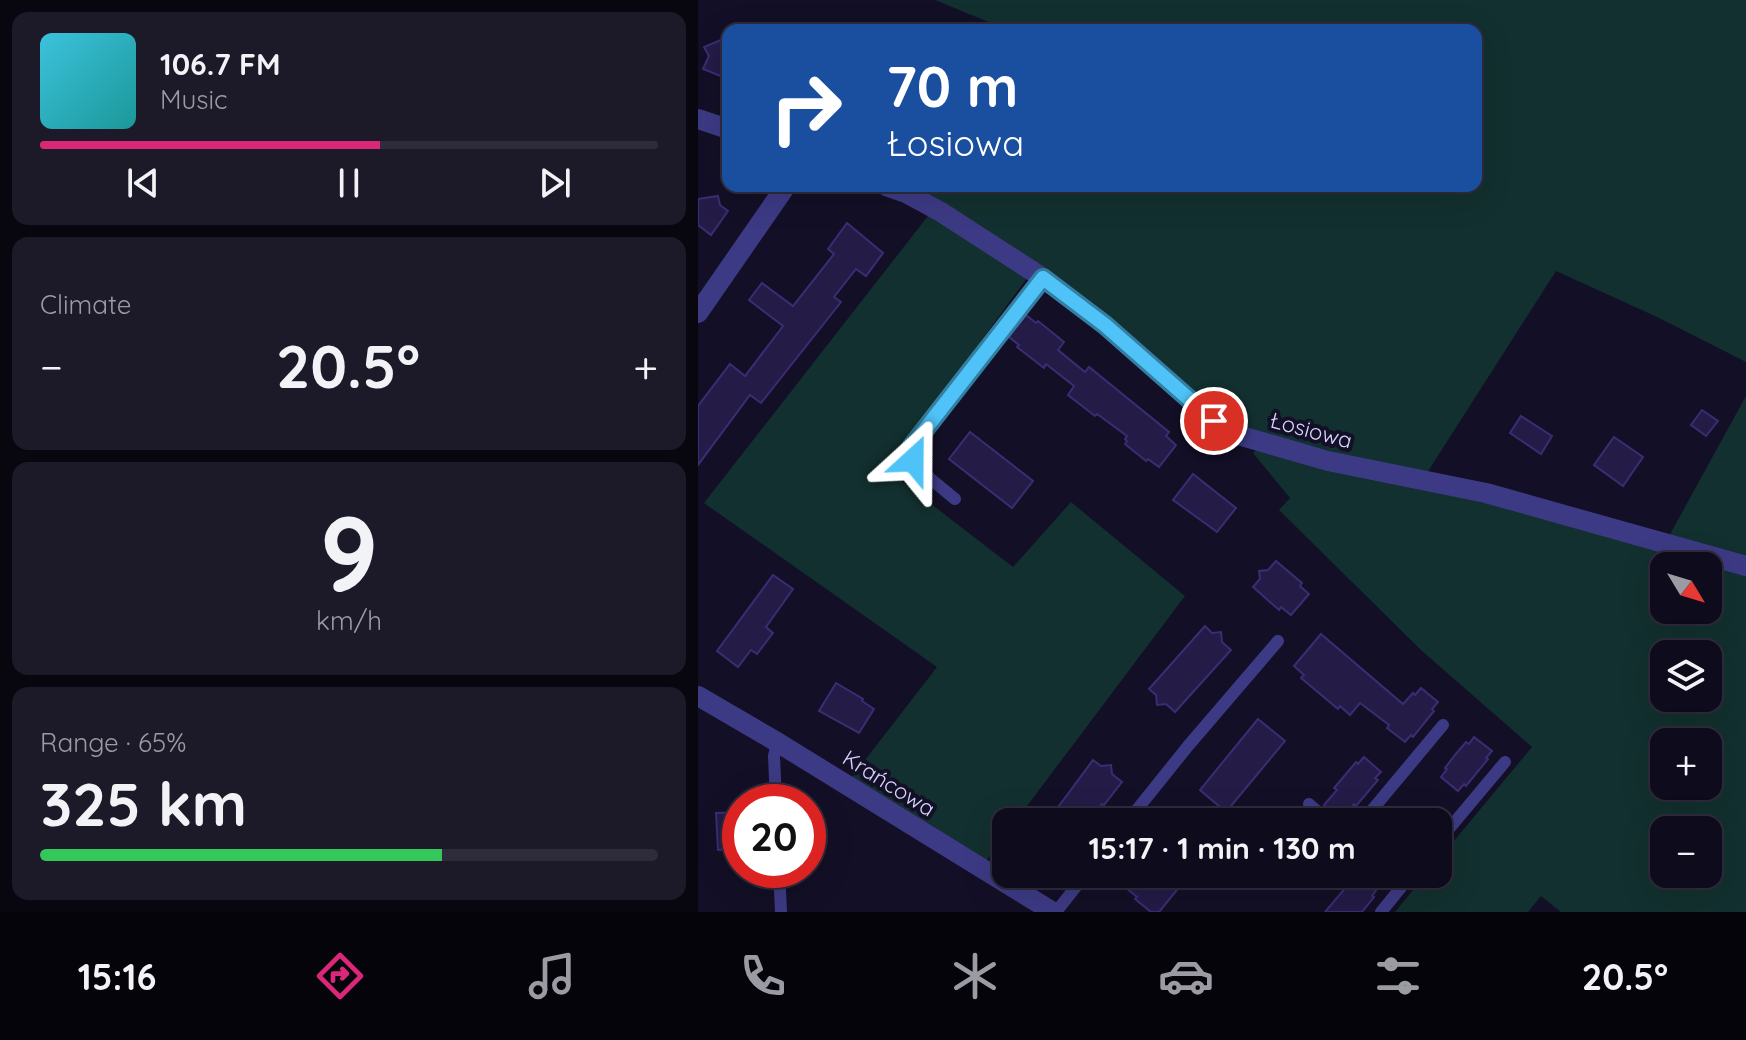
<!DOCTYPE html>
<meta charset="utf-8">
<style>
body{margin:0;font-family:Quicksand,sans-serif;background:#1c1929;color:#f1f3f6;height:100vh;display:flex;flex-direction:column;font-size:30px;white-space:nowrap}
*{box-sizing:border-box;margin:0}
p{font-size:26px;color:#9b9ba3}
.icon{flex:none;width:44px;height:44px;fill:none;stroke:currentColor;stroke-width:2;stroke-linecap:round;stroke-linejoin:round}
.map{position:relative;flex:1;overflow:hidden}
.drawer{display:flex;flex-direction:column;gap:12px;padding:12px;background:#08060f;width:698px}
.drawer>*{flex:none}
.hud{position:absolute;left:24px;top:24px;width:760px;height:168px;border-radius:16px;box-shadow:0 8px 32px #0002,0 0 0 2px #2e2b3b;background:#1a4fa0;color:#fff;overflow:hidden}
.needle{width:52px;rotate:128deg}
.controls{position:absolute;left:952px;top:552px;display:grid;gap:16px}
.controls a{display:grid;place-items:center;width:72px;height:72px;border-radius:16px;background:#0e0b1c;box-shadow:0 8px 32px #0002,0 0 0 2px #2e2b3b;font-size:40px}
.speed{position:absolute;left:24px;top:784px;display:flex;gap:16px;font-size:40px;font-weight:700;text-align:center}
.speed>*{display:grid;place-content:center;width:104px;height:104px;border-radius:50%;background:#0e0b1c;box-shadow:0 8px 32px #0002,0 0 0 2px #2e2b3b;line-height:1}
.speed .limit{border:12px solid #d22;background:#fff;color:#111}
.pin{position:absolute;display:grid;place-items:center;width:68px;height:68px;color:#fff;margin:-34px;border:4px solid #fff;border-radius:50%;box-shadow:0 2px 8px #0007}
.me{position:absolute;width:88px;margin:-44px;rotate:24deg;stroke-linejoin:round;filter:drop-shadow(0 0 6px #0008)}
.turn{display:flex;align-items:center;gap:28px;height:168px;padding:0 32px;font-size:36px}
.turn .icon{width:104px;height:104px;stroke-width:2.5}
.turn b{display:block;font-size:56px;line-height:68px}
.big{font-size:60px;font-weight:700;line-height:1.1}
.drawer .card{flex:1;display:flex;flex-direction:column;justify-content:center;gap:12px;min-width:0;padding:0 28px;border-radius:16px;background:#1c1929}
.drawer .dial{align-items:center;gap:0}
.dial b{font-size:104px;line-height:1}
.song{display:flex;align-items:center;gap:24px}
.cover{width:96px;height:96px;border-radius:12px;background:linear-gradient(135deg,hsl(190 70% 55%),hsl(180 70% 35%))}
.played{height:8px;border-radius:4px;background:linear-gradient(90deg,#db2777 55%,#2e2b3b 55%)}
.keys{display:flex;justify-content:space-around;direction:ltr}
.heat{display:flex;justify-content:space-between;align-items:center;font-size:44px;direction:ltr}
.charge{height:12px;border-radius:6px;background:linear-gradient(90deg,#34c759 65%,#2e2b3b 0)}
.trip{position:absolute;left:294px;top:808px;width:460px;height:80px;border-radius:16px;background:#0e0b1c;box-shadow:0 8px 32px #0002,0 0 0 2px #2e2b3b;font-weight:700;line-height:80px;text-align:center}
.dock{display:flex;height:128px;justify-content:space-around;align-items:center;background:#06040b;color:#9b9ba3}
.dock .icon{width:56px;height:56px}
.dock .on{color:#db2777}
.dock b{font-size:36px;color:#f1f3f6}
main{display:flex;flex:1;min-height:0}
.map>svg:first-child{display:block}
</style>
<main>
<section class="drawer">
<div class="card">
<div class="song"><i class="cover"></i><div><b>106.7 FM</b><p>Music</p></div></div>
<div class="played"></div>
<div class="keys"><svg class="icon" aria-label="previous" viewBox="0 0 24 24"><path d="M18 5L8 12l10 7zM5 5v14"/></svg><svg class="icon" aria-label="pause" viewBox="0 0 24 24"><path d="M8 5v14M16 5v14"/></svg><svg class="icon" aria-label="next" viewBox="0 0 24 24"><path d="M6 5l10 7-10 7zM19 5v14"/></svg></div>
</div>
<div class="card"><p>Climate</p>
<div class="heat"><a>−</a><b class="big">20.5°</b><a>+</a></div>
</div>
<div class="card dial"><b>9</b><p>km/h</p></div>
<div class="card"><p>Range · 65%</p><b class="big">325 km</b><div class="charge"></div></div>
</section>
<div class="map">
<svg width="1048" height="912" viewBox="0 0 1048 912">
<rect width="100%" height="100%" fill="#130f26"/>
<g fill="#12302f" fill-rule="evenodd">
<polygon points="237,0 1048,0 1048,362 959,317 858,271 727,476 542,428 517,413 223,190 230,186 778,186 778,30 310,30"/>
<polygon points="233,212 329,278 189,470 315,567 373,502 487,596 317,822 308,822 308,835 289,860 154,777 239,667 6,503"/>
<polygon points="1048,396 1048,561 970,538"/>
<path d="M 561,447 L 786,500 L 1048,571 L 1048,912 L 863,912 L 843,896 L 830,912 L 697,912 L 728,874 L 740,874 L 740,860 L 834,747 L 724,651 L 581,510 L 592,498 L 555,453 ZM 966,566 L 1010,566 L 1010,610 L 966,610 ZM 966,654 L 1010,654 L 1010,698 L 966,698 ZM 966,742 L 1010,742 L 1010,786 L 966,786 ZM 966,830 L 1010,830 L 1010,874 L 966,874 Z"/>
</g>
<g fill="#241b47" stroke="#3b2d73" stroke-width="2">
<polygon points="30,37 30,79 5,69 11,56 6,47"/>
<polygon points="20,196 22,205 30,211 13,235 0,225 0,199"/>
<polygon points="149,223 185,253 168,276 158,269 136,297 143,302 63,403 52,395 0,465 0,406 32,364 47,376 85,326 51,300 64,283 95,306 136,254 130,249"/>
<polygon points="328,315 338,323 340,321 366,342 360,350 387,372 391,367 471,432 468,436 478,445 461,467 450,459 448,461 427,444 429,441 427,439 429,436 399,414 397,416 370,395 376,386 348,364 346,368 319,347 321,345 311,337"/>
<polygon points="1004,410 1020,421 1008,436 993,425"/>
<polygon points="823,416 854,436 843,454 812,433"/>
<polygon points="272,432 335,481 314,508 251,459"/>
<polygon points="916,437 945,457 925,486 896,465"/>
<polygon points="495,474 538,508 519,532 475,500"/>
<polygon points="578,561 604,583 602,586 611,594 593,615 583,607 581,610 555,587 562,579 561,571 570,570"/>
<polygon points="75,575 95,589 68,627 75,633 59,654 53,650 40,667 19,651"/>
<polygon points="507,626 514,633 523,632 524,642 533,650 477,712 468,704 459,705 458,695 451,689"/>
<polygon points="623,634 705,704 715,693 717,695 723,688 740,702 734,709 736,711 715,737 713,735 707,742 689,728 691,725 662,703 652,715 642,706 640,709 603,678 606,675 596,666"/>
<polygon points="138,683 165,699 164,701 176,709 161,733 121,711"/>
<polygon points="560,719 587,741 528,812 502,790"/>
<polygon points="776,737 794,751 788,758 790,759 768,786 766,784 760,791 743,777 749,769 747,768 757,755 768,742 771,744"/>
<polygon points="666,757 683,772 677,778 680,780 658,806 656,804 641,822 638,816 626,805 639,790 636,788 658,762 660,764"/>
<polygon points="395,760 403,766 413,765 414,774 424,782 406,805 404,804 390,822 349,822"/>
<polygon points="42,812 42,848 20,850 18,813"/>
<polygon points="437,874 492,874 461,912 453,912 437,899 439,897 427,887"/>
<polygon points="662,875 679,889 674,896 676,897 664,912 627,912 654,880 657,882"/>
</g>
<g fill="none" stroke-linecap="round" stroke-linejoin="round">
<g stroke="#3d3a85" stroke-width="12">
<polyline points="257,499 223,471 215,460 214,446 345,278"/>
<polyline points="78,802 76,756 79,742"/>
<polyline points="611,804 632,822"/>
<polyline points="429,822 490,746 580,641"/>
<polyline points="664,822 745,725"/>
<polyline points="740,842 807,762"/>
<polyline points="81,870 83,912"/>
<polyline points="358,912 388,874"/>
<polyline points="683,912 714,874"/>
</g>
<g stroke="#3d3a85" stroke-width="20">
<polyline points="0,119 30,129"/>
<polyline points="188,186 208,193 243,212 345,278 407,325 516,421 533,433 630,461 788,493 1048,566"/>
<polyline points="0,313 88,186"/>
<polyline points="0,696 79,742 355,912"/>
</g>
</g>
<g fill="none" stroke-linecap="round" stroke-linejoin="round">
<g stroke="#337fa1" stroke-width="20">
<polyline id="route" points="215,460 214,446 345,278 407,325 516,421"/>
</g>
<use href="#route" stroke="#4fc3f7" stroke-width="14"/>
</g>
<g text-anchor="middle" dominant-baseline="central" stroke-width="8" stroke-linejoin="round" paint-order="stroke">
<g font-size="22" fill="#d9d4ff" stroke="#130f26">
<text transform="translate(613 430) rotate(15)">Łosiowa</text>
<text transform="translate(191 783) rotate(32)">Krańcowa</text>
</g>
</g>
</svg>
<div class="controls">
<a><svg class="needle" viewBox="-14 -14 28 28"><path d="M0-13l5 13h-10z" fill="#e53935"/><path d="M0 13l5-13h-10z" fill="#9b9ba3"/></svg></a>
<a><svg class="icon" aria-label="layers" viewBox="0 0 24 24"><path d="M12 4l9 5-9 5-9-5zM3 14l9 5 9-5"/></svg></a>
<a>+</a>
<a>−</a>
</div>
<div class="speed"><div class="limit">20</div></div>
<div class="pin" style="left:516px;top:421px;background:#d93025"><svg class="icon" aria-label="arrive" viewBox="0 0 24 24"><path d="M6 21V4h12l-3 4 3 4H6"/></svg></div>
<svg class="me" style="left:215px;top:460px" viewBox="-20 -20 40 40"><path d="M0-17L14 15 0 8-14 15z" fill="#4fc3f7" stroke="#fff" stroke-width="4"/></svg>
<div class="trip">15:17 · 1 min · 130 m</div>
<div class="hud">
<div class="turn"><svg class="icon" aria-label="right" viewBox="0 0 24 24"><path d="M7 20v-9h11M14 6l5 5-5 5"/></svg><div><b>70 m</b>Łosiowa</div></div>
</div>
</div>
</main>
<nav class="dock">
<b>15:16</b>
<svg class="icon on" aria-label="directions" viewBox="0 0 24 24"><path d="M12 3l9 9-9 9-9-9zM9 14v-3h6M13 9l2 2-2 2"/></svg>
<svg class="icon" aria-label="music" viewBox="0 0 24 24"><path d="M9 18V5l10-2v13"/><circle cx="6" cy="18" r="3"/><circle cx="16" cy="16" r="3"/></svg>
<svg class="icon" aria-label="phone" viewBox="0 0 24 24"><path d="M5 4h4l2 5-3 2q2 4 5 5l2-3 5 2v4C11 20 4 13 5 4z"/></svg>
<svg class="icon" aria-label="climate" viewBox="0 0 24 24"><path d="M12 3v18M4 7l16 10M4 17L20 7"/></svg>
<svg class="icon" aria-label="car" viewBox="0 0 24 24"><path d="M5 17H2v-5l4-1 3-4h7l3 4 3 1v5h-3M9 17h6M6 11h13"/><circle cx="7" cy="17" r="2"/><circle cx="17" cy="17" r="2"/></svg>
<svg class="icon" aria-label="filters" viewBox="0 0 24 24"><path d="M4 7h16M4 17h16"/><circle cx="9" cy="7" r="2"/><circle cx="15" cy="17" r="2"/></svg>
<b>20.5°</b>
</nav>
